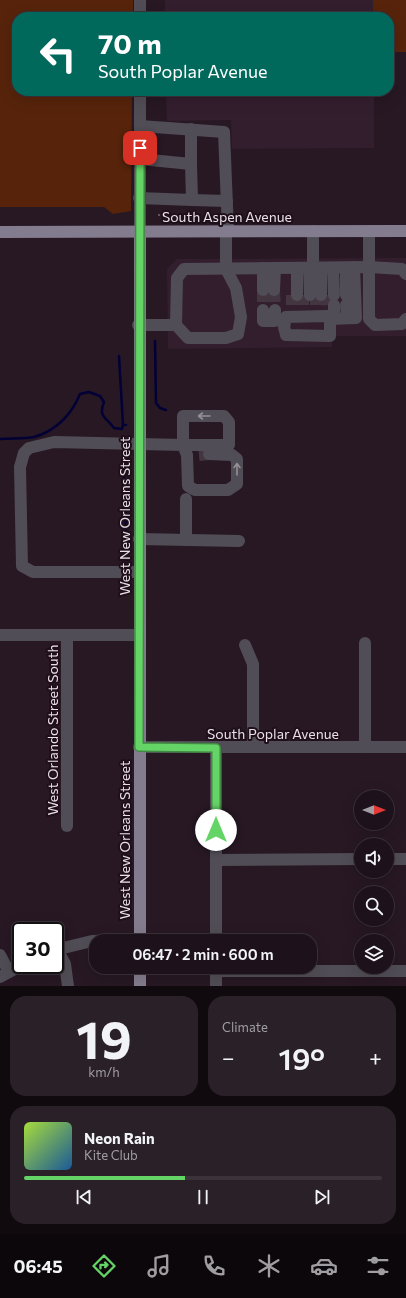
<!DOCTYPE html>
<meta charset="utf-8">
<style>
body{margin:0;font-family:Commissioner,sans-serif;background:#2a2028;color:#f1f3f6;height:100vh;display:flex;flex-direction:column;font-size:15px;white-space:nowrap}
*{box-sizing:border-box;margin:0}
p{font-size:13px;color:#a09ea3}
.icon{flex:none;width:22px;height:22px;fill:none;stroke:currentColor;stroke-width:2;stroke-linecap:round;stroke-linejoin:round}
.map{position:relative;height:986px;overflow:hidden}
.side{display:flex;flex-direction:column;gap:10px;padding:10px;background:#100a0f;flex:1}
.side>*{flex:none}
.banner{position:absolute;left:12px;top:12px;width:382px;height:84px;border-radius:16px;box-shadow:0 4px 16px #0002,0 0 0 1px #3b323a;background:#00695c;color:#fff;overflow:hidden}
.needle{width:26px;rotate:90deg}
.tools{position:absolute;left:354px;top:790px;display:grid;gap:8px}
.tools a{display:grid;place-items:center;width:40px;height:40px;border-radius:50%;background:#1d121b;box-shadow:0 4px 16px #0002,0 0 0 1px #3b323a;font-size:20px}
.speed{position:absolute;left:12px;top:922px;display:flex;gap:8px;font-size:20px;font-weight:700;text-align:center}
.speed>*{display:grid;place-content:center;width:52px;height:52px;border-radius:50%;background:#1d121b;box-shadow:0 4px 16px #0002,0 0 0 1px #3b323a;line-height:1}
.speed .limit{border:2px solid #111;border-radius:6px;background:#fff;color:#111}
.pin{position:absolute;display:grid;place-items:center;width:34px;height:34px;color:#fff;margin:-17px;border-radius:8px;box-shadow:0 2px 6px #0006}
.me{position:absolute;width:44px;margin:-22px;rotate:0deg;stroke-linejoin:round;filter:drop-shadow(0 0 3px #0008)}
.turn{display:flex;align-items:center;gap:14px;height:84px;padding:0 20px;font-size:18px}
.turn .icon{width:52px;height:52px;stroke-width:2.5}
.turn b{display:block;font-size:28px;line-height:34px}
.big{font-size:30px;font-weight:600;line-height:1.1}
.side .card{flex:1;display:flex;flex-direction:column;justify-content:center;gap:6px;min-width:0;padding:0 14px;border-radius:16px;background:#2a2028}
.side .dial{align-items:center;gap:0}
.dial b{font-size:52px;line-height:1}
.song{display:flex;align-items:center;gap:12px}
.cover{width:48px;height:48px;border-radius:6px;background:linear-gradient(135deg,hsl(80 70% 55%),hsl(210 70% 35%))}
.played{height:4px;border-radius:2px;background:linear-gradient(90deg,#65d467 45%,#3b323a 45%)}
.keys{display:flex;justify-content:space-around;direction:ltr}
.heat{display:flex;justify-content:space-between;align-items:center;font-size:22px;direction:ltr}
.side .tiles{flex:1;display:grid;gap:10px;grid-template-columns:1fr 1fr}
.card:last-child{grid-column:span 2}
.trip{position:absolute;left:89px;top:934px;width:228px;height:40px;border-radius:16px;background:#1d121b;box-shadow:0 4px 16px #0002,0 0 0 1px #3b323a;font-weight:600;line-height:40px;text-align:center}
.tab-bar{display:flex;height:64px;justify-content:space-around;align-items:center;background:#0c070b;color:#a09ea3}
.tab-bar .icon{width:28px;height:28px}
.tab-bar .current{color:#65d467}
.tab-bar b{font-size:18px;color:#f1f3f6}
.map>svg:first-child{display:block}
</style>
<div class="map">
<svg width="406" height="986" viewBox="0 0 406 986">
<rect width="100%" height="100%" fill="#271824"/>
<g fill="#331e2e">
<rect x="165" y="0" width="208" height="17"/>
<polygon points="166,91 374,91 374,148 232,149 231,120 167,121"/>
<polygon points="406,258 406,336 332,336 332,347 168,349 167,269 177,259"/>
</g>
<g fill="#57230b">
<polygon points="0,0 133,0 133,17 17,17 17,91 132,91 131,211 113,214 104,207 0,207"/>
<polygon points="373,0 406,0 406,52 389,52 389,17 373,17"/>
</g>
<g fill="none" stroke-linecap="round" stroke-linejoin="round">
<g stroke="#020035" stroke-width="2.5">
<polyline points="155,341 156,403 160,408 166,410"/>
<polyline points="119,356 123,425"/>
<path d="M 0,439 C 11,438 24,439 34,437 C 56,431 72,414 80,394 L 89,392 L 100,396 L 104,402 C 98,417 106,417 114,428 L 122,429 L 123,425 L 126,425"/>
<polyline points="123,454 127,560"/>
</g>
<g stroke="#443641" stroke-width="12" stroke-dasharray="12 6" stroke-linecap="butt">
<polyline points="263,290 263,310"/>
<polyline points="274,290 275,310"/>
<polyline points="303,295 303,305"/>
<polyline points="316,295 316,305"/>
<polyline points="327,295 328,305"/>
<polyline points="292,305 292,295"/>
<polyline points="199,455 209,454"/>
</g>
<polyline stroke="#766973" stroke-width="1.5" stroke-dasharray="2 3" stroke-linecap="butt" points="159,214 159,218"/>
<g stroke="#504d56" stroke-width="12">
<polyline points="140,17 140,0"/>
<polyline points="140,91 140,232"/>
<polyline points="140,126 224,132 228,231"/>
<polyline points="191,129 191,164"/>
<polyline points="139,198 192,200 191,164 140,159"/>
<polyline points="192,200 227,201"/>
<polyline points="369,231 369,319 375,325 402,324 406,319"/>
<polyline points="309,268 310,295"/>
<polyline points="313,268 313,231"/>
<polyline points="333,268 334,295"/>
<polyline points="346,268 346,295"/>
<polyline points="263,290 263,268"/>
<polyline points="274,290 275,268"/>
<polyline points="297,295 297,268"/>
<polyline points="321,295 321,268"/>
<polyline points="334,305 334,319"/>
<polyline points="346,305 347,318"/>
<polyline points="263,310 263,321 275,321 275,310"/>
<polyline points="330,319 327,316 286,317 284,327 286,335 330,336 330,319 356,318 354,267"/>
<polyline points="138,325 176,325 177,278 184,269 369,267 402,269 406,274"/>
<polyline points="176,325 188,338 226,338 238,334 241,317 236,288 226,269 226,231"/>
<polyline points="139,539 239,541"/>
<polyline points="186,540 186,499"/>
<polyline points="139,572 33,572 22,566 20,467 24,453 29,448 54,442 183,445 183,416 224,416 229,422 229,445 183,445 187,455 188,486 195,490 228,490 237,484 237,459 232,455 209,454"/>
<polyline points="0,635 139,635"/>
<polyline points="67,635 67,826"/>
<polyline points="245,645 253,664 253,747"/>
<polyline points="139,747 406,747"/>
<polyline points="365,747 365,643"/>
<polyline points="216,748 216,941"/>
<polyline points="387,859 406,859"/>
<polyline points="216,860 361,859"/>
<polyline points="57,949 65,964 68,986"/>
<polyline points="55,950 92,941 140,940"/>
<polyline points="0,955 9,972"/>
<polyline points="216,971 406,971"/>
<polyline points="0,977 22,965"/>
<polyline points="216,986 216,967"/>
</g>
<g stroke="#837c8e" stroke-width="12">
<polyline points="0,232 406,231"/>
<polyline points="140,941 140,232"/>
<polyline points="140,967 140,986"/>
</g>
</g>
<defs><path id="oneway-shaft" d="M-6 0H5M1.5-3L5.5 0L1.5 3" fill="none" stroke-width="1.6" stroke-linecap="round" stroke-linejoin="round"/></defs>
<g stroke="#958f97">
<use href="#oneway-shaft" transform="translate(204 416) rotate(180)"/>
<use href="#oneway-shaft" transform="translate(237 469) rotate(-90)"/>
</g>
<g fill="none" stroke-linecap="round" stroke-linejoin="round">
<g stroke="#428a43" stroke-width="10">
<polyline id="route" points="140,148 139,747 216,748 216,830"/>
</g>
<use href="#route" stroke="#65d467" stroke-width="7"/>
</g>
<g text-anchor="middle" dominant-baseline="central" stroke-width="4" stroke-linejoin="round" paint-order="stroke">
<g font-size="14" fill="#eadfe7" stroke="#1e0f1a">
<text x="227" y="216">South Aspen Avenue</text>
<text transform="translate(124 516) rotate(-90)">West New Orleans Street</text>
<text transform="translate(52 730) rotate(-90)">West Orlando Street South</text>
<text x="273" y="733">South Poplar Avenue</text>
<text transform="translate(124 840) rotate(-90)">West New Orleans Street</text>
</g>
</g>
</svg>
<div class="tools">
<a><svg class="needle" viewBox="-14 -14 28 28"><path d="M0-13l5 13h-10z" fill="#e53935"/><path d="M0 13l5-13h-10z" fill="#a09ea3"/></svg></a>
<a><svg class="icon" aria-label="sound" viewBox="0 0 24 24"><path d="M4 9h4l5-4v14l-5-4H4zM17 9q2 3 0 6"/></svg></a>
<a><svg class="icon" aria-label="search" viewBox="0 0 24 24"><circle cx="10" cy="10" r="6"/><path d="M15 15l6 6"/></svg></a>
<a><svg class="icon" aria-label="layers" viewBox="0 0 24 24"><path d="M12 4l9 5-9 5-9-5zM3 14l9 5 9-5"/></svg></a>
</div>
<div class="speed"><div class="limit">30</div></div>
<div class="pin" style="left:140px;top:148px;background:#d93025"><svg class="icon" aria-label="arrive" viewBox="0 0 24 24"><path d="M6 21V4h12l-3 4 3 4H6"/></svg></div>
<svg class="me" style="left:216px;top:830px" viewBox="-20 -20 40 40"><circle r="19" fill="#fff"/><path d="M0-13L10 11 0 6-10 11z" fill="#65d467"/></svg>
<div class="trip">06:47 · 2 min · 600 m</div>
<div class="banner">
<div class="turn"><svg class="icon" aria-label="left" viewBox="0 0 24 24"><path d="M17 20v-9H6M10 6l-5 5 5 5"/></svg><div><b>70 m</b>South Poplar Avenue</div></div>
</div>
</div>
<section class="side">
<div class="tiles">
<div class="card dial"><b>19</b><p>km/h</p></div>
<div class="card"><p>Climate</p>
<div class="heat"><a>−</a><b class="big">19°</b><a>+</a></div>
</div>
<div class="card">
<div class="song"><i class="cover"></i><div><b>Neon Rain</b><p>Kite Club</p></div></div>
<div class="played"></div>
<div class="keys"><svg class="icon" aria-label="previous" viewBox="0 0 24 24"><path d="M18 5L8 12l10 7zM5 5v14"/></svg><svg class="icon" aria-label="pause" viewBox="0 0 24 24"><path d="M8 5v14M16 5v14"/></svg><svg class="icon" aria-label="next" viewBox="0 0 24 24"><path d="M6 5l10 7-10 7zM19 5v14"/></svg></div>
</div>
</div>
</section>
<nav class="tab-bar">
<b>06:45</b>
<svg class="icon current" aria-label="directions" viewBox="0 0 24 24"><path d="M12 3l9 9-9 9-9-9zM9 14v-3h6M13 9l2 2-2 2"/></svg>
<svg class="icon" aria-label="music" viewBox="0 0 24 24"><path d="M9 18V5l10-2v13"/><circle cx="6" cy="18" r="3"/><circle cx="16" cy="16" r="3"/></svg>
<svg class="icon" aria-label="phone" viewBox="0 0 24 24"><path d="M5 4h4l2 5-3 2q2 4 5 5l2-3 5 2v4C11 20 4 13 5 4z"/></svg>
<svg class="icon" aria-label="climate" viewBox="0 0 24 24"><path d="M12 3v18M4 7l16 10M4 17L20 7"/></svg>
<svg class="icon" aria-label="car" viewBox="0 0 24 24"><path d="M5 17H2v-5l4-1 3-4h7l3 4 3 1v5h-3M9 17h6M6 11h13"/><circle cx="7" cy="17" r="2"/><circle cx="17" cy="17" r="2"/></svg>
<svg class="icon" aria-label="filters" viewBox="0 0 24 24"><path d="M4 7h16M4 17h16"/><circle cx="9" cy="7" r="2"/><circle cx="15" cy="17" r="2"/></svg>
</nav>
